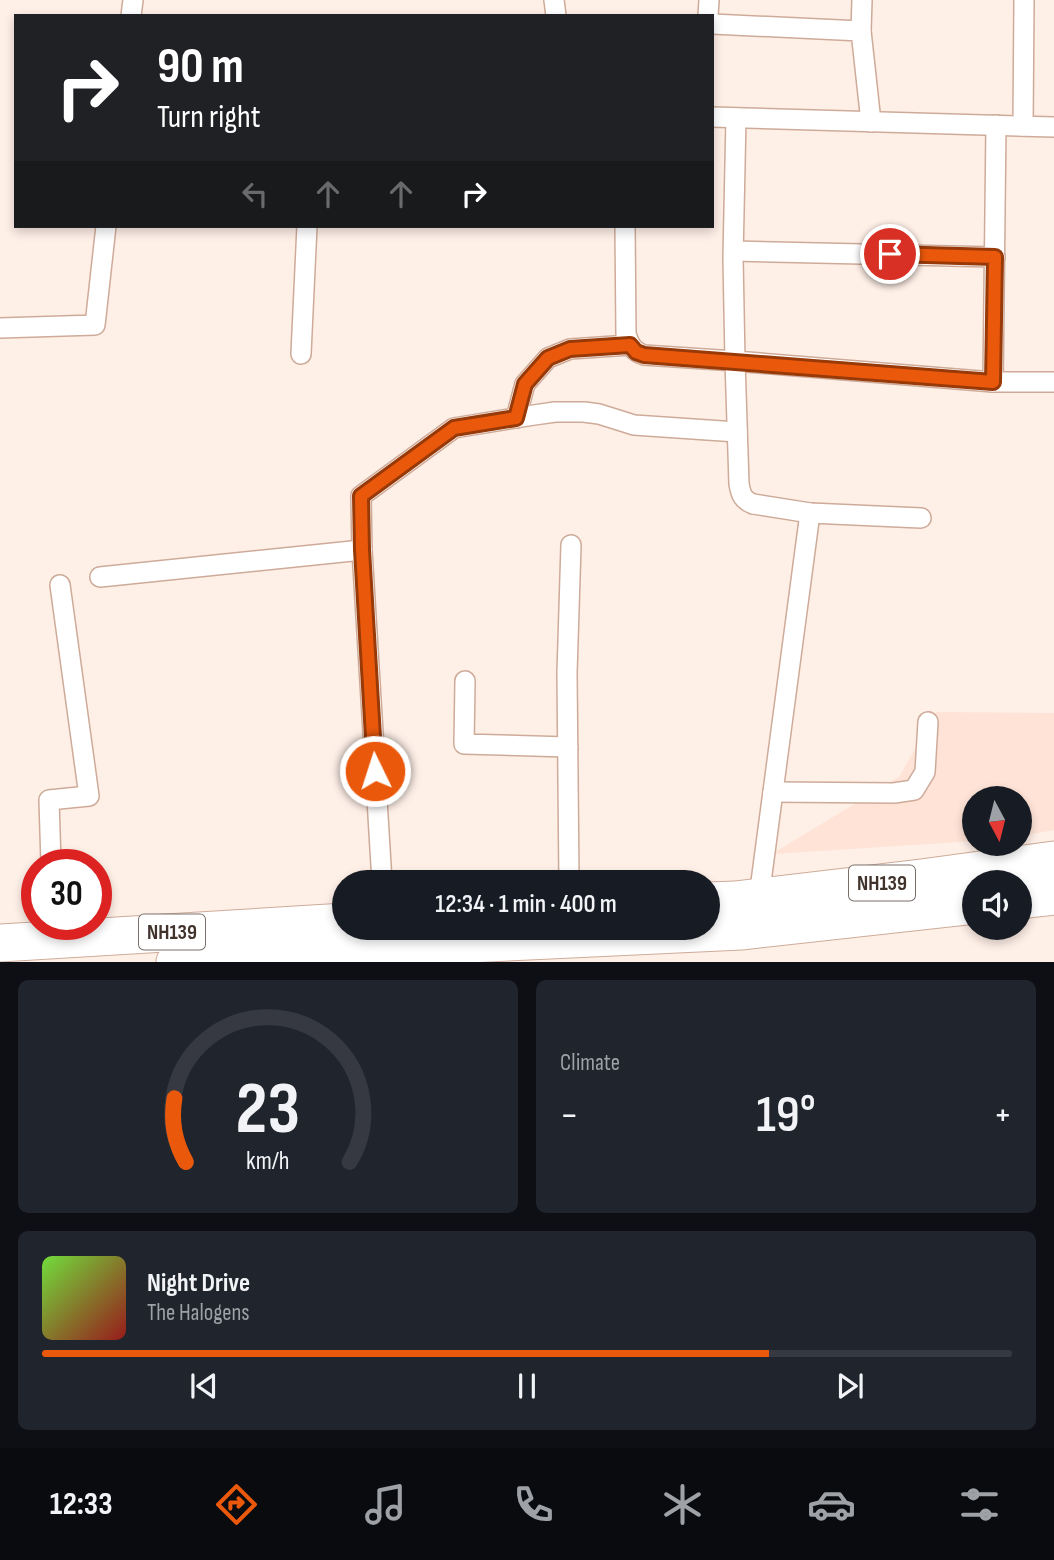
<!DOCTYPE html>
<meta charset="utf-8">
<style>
body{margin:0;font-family:"Sofia Sans Condensed",sans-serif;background:#20242c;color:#f1f3f6;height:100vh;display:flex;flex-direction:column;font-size:26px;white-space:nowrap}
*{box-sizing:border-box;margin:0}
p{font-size:23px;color:#9ea1a6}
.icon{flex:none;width:38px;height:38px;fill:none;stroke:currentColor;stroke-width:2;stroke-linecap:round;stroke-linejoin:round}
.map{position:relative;height:962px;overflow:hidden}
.drawer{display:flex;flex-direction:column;gap:18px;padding:18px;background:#0d0f14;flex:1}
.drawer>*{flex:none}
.banner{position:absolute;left:14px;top:14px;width:700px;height:214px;border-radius:0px;box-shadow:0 4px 10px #0003;background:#202124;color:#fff;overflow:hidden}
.needle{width:46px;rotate:173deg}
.tools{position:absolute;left:962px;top:786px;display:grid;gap:14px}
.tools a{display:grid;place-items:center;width:70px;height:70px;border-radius:50%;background:#171b24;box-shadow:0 4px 10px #0003;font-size:35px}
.speed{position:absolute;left:21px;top:849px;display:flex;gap:14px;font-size:35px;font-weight:700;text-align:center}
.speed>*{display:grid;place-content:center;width:91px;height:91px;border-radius:50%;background:#171b24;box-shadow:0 4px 10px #0003;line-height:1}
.speed .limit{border:10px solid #d22;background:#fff;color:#111}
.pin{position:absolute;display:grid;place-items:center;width:60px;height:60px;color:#fff;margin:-30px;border:4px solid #fff;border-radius:50%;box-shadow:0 2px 7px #0007}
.me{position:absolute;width:77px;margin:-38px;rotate:356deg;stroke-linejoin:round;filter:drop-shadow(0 0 5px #0008)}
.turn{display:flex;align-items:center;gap:24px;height:147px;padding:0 28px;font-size:32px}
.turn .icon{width:91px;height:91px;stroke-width:2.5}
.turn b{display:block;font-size:49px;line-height:60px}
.lanes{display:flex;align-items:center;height:66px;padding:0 28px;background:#0003;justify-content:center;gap:35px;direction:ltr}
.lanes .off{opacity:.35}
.big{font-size:52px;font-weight:600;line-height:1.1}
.drawer .widget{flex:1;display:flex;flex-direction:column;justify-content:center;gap:10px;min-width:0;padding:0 24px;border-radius:10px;background:#20242c}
.drawer .dial{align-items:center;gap:0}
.dial svg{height:182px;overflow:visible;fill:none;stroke:#363941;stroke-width:7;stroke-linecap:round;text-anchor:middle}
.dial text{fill:#f1f3f6;stroke:none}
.song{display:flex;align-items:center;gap:21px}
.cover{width:84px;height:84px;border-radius:10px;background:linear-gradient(135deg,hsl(100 70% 55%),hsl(0 70% 35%))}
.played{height:7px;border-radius:4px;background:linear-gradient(90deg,#ea580c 75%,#363941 75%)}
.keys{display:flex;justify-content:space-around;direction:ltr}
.heat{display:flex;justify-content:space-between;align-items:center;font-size:38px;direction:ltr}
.drawer .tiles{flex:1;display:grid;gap:18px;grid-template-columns:1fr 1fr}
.widget:last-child{grid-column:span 2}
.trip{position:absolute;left:332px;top:870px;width:388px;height:70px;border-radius:35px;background:#171b24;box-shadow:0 4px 10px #0003;font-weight:600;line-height:70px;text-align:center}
.tab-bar{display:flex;height:112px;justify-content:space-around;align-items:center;background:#090b0e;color:#9ea1a6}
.tab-bar .icon{width:49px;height:49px}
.tab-bar .selected{color:#ea580c}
.tab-bar b{font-size:32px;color:#f1f3f6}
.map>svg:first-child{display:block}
</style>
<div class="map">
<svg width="1054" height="962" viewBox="0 0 1054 962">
<rect width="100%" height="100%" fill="#feefe7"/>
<polygon fill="#fee3d6" points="936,712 1054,713 1054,830 1020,836 1020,798 975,798 975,841 772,854 899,777"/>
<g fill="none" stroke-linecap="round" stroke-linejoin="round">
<g stroke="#ceab99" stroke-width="22">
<g id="street">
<polyline points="554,0 556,16"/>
<polyline points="131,16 133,0"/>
<polyline points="708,16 709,0"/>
<polyline points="712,24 861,31 871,122"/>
<polyline points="861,31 862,0"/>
<polyline points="712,117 1054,127"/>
<polyline points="736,118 733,258 735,361 993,382"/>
<polyline points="996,125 993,382 1054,382"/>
<polyline points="1023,126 1024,0"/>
<path d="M 625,226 L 626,334 C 630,346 633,351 644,355 L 735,361 L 739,484 C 741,495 743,500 753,504 L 810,513 L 921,518"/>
<polyline points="734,251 995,257"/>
<polyline points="0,328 95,325 106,226"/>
<polyline points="301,354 307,226"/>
<polyline points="516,418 525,384 548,358 570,349 630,345"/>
<polyline points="100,577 362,550"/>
<polyline points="465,681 464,744 568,747"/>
<polyline points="773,792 894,793 914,790 925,772 928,722"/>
<polyline points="51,864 49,800 89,796 60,585"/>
<polyline points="382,882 362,550 361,496 454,428 534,415 555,412 584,412 599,414 634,425 737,432"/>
<polyline points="569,882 567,673 571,545"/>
<polyline points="759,897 810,513"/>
</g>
</g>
<g stroke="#ceab99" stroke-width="39">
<g id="highway">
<polyline points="1020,900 1054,896"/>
<polyline points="709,901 735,900 921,878 1054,860"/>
<polyline points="0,943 345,922"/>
<polyline points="175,962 488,943 741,931 975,905"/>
</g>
</g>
<use href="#street" stroke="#fff" stroke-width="19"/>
<use href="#highway" stroke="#fff" stroke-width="37"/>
</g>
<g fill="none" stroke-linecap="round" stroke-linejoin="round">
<g stroke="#983908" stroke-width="18">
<polyline id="route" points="375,771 362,550 361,496 454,428 516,418 525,384 548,358 570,349 630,345 636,352 644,355 993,382 995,257 890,254"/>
</g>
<use href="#route" stroke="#ea580c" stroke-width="12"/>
</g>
<g text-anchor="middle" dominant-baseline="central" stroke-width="5" stroke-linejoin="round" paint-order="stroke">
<g fill="#fff" stroke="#7a706b" stroke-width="2">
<rect x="849" y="865.5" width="66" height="35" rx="5"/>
<rect x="139" y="914.5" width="66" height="35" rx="5"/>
</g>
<g font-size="21" font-weight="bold" fill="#41332c">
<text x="882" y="883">NH139</text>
<text x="172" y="932">NH139</text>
</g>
</g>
</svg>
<div class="tools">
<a><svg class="needle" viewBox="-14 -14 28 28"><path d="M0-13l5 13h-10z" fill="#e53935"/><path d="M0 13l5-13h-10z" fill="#9ea1a6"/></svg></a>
<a><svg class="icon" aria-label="sound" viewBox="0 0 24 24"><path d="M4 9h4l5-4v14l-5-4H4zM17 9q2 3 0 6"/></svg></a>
</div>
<div class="speed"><div class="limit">30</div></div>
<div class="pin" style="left:890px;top:254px;background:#d93025"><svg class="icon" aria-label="arrive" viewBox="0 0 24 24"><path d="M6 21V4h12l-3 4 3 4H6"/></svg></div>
<svg class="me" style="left:375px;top:771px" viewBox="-20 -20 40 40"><circle r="17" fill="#ea580c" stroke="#fff" stroke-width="3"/><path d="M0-11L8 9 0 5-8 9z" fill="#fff"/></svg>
<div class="trip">12:34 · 1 min · 400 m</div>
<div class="banner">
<div class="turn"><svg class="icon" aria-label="right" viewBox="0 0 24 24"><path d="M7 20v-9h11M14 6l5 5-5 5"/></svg><div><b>90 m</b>Turn right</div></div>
<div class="lanes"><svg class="icon off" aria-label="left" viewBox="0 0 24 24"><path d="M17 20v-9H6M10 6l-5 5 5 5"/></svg><svg class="icon off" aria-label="ahead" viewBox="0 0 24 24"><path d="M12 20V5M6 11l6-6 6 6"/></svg><svg class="icon off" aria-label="ahead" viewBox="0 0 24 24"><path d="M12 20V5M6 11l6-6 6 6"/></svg><svg class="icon" aria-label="right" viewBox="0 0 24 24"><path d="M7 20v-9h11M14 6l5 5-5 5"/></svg></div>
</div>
</div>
<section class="drawer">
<div class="tiles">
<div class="widget dial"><svg viewBox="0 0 100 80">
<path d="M14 69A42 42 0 1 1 86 69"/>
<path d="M14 69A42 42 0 0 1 9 41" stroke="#ea580c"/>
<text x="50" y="56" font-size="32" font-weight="700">23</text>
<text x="50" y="72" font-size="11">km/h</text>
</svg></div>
<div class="widget"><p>Climate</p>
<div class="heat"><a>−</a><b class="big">19°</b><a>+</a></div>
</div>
<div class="widget">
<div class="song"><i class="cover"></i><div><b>Night Drive</b><p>The Halogens</p></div></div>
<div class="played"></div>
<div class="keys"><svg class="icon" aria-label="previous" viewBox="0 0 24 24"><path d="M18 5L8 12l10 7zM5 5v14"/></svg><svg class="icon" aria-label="pause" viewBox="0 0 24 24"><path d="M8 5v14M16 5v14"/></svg><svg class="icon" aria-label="next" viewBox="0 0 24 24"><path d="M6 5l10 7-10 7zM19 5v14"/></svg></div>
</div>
</div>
</section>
<nav class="tab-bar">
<b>12:33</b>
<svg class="icon selected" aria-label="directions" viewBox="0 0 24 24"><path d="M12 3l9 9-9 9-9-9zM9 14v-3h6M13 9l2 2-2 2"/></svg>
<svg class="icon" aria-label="music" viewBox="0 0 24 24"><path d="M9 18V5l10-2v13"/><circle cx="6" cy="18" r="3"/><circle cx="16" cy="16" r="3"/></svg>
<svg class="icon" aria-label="phone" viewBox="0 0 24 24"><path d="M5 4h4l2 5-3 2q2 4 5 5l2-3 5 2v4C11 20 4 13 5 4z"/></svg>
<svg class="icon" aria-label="climate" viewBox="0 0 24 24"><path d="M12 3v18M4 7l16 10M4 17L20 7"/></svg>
<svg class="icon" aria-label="car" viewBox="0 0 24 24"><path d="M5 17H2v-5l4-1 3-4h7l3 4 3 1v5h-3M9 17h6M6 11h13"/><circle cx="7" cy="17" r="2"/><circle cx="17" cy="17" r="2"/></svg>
<svg class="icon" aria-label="filters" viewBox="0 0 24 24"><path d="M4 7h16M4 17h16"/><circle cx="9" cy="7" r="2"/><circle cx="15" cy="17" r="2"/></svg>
</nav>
